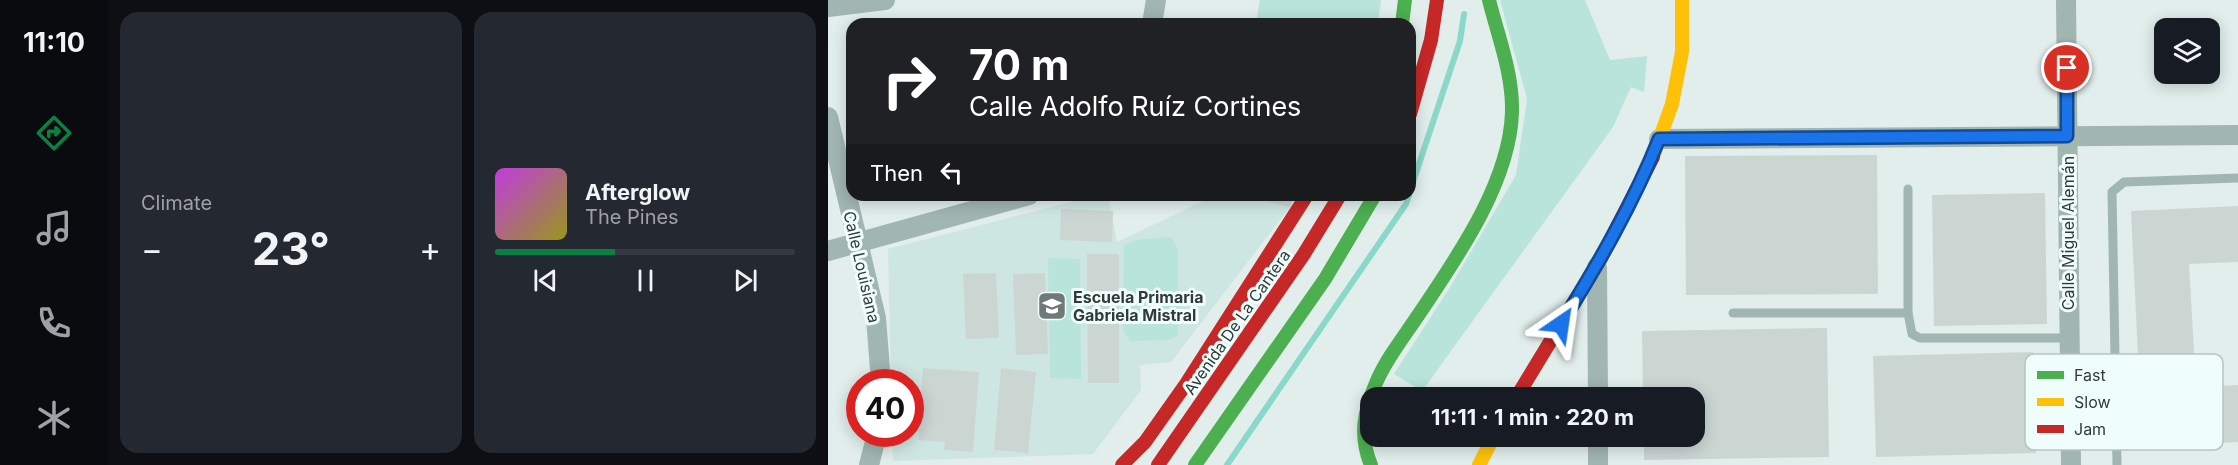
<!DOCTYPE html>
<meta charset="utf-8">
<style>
body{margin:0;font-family:Inter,sans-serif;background:#242831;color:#f1f3f6;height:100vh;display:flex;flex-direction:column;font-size:22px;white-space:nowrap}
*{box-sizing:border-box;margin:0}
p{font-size:20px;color:#9ea1a6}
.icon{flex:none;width:33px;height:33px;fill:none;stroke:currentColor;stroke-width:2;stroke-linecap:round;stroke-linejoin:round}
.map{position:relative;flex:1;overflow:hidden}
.drawer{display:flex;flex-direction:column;gap:12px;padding:12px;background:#0d0f14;width:720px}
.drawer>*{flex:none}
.top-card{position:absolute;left:18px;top:18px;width:570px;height:183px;border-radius:18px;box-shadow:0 3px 15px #0003;background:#202124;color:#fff;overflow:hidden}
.buttons{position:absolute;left:1326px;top:18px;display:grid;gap:12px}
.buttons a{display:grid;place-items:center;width:66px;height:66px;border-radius:12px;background:#171b24;box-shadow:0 3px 15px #0003;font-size:30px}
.speed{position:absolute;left:18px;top:369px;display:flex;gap:12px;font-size:30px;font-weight:700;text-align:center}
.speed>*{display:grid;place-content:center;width:78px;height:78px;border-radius:50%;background:#171b24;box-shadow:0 3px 15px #0003;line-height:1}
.speed .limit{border:9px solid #d22;background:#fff;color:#111}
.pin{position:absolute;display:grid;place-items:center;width:51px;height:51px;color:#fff;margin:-26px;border:3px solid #fff;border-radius:50%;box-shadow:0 2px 6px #0007}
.me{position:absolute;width:66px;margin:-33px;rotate:32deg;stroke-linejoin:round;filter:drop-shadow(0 0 4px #0008)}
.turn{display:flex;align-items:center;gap:21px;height:126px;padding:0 24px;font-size:27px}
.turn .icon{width:78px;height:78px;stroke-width:2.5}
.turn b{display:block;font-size:42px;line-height:51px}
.then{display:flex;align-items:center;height:57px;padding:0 24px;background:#0003;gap:12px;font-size:22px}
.big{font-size:45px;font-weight:700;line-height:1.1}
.drawer .widget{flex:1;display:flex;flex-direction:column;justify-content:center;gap:9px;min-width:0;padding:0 21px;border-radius:18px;background:#242831}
.song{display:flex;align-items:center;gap:18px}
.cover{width:72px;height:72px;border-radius:9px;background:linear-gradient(135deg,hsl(290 70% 55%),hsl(60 70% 35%))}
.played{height:6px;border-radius:3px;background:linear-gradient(90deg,#0b8043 40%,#363941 40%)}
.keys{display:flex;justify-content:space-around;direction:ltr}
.heat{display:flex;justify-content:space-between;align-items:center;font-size:33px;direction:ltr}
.drawer .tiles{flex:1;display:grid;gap:12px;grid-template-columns:repeat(2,1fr)}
.trip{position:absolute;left:532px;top:387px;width:345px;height:60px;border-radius:18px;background:#171b24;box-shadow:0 3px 15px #0003;font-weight:700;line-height:60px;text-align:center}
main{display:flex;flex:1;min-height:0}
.tab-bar{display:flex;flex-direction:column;width:108px;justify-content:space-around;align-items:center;background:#090b0e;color:#9ea1a6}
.tab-bar .icon{width:42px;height:42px}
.tab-bar .current{color:#0b8043}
.tab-bar b{font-size:27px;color:#f1f3f6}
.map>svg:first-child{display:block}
</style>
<main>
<nav class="tab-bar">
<b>11:10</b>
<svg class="icon current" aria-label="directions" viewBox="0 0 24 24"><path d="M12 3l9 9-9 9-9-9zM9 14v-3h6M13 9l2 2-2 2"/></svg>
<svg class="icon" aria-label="music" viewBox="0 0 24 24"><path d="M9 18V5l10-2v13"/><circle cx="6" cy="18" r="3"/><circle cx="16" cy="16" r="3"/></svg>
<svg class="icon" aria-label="phone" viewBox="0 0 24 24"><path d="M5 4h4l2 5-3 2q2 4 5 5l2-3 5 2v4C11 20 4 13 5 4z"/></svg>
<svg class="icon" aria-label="climate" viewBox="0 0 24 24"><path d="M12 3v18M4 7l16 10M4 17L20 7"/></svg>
</nav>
<section class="drawer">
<div class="tiles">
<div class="widget"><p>Climate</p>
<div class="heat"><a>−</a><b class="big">23°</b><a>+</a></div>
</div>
<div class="widget">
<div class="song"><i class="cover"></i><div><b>Afterglow</b><p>The Pines</p></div></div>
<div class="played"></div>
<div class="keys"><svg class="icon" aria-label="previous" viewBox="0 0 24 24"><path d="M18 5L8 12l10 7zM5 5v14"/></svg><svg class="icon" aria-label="pause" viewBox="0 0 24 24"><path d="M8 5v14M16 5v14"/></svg><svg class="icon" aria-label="next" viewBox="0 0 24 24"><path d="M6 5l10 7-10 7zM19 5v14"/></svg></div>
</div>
</div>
</section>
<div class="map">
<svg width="1410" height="465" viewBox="0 0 1410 465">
<rect width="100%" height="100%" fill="#e1eeeb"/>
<polygon fill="#cee6e1" points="270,195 280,195 289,242 388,195 467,195 462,207 343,362 312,365 313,390 265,454 65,461 64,434 82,434 82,382 63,382 60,249"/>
<g fill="#b8e4db">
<polygon points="432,0 553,0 550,24 428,24"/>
<polygon points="672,0 757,0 782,60 819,56 816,92 803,87 785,127 594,391 566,374 624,284 688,175 699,99"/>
<polygon points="344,237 350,251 350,335 341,340 302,341 295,330 296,246 308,240"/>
<polygon points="220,258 252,259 253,379 222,378"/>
</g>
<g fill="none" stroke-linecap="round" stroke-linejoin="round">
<g stroke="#8ad8ca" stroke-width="6">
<polyline points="582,191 632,41 636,14"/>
<polyline points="399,465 578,204 581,195"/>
</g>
</g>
<g fill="#cbd6d3">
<polygon points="1049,155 1050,294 858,295 857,156"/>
<polygon points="1217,193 1219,324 1106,326 1104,195"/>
<polygon points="415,195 467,195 462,207"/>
<polygon points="1410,206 1410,262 1361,264 1368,387 1410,385 1410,442 1298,448 1296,396 1312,396 1303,211"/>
<polygon points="233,209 285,211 284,242 232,240"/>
<polygon points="259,254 291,254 291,383 260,383"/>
<polygon points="168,273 171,338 138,339 135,274"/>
<polygon points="217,273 220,354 188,355 185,274"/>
<polygon points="999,328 1001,457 816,460 816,436 867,436 867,398 815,398 814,331"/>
<polygon points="1205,352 1208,453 1048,457 1045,356"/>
<polygon points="95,368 151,372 145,452 116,450 117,442 90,440"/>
<polygon points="173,368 208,372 200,453 166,450"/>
</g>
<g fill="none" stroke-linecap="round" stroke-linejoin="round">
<g stroke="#a1b6b1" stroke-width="9">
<polyline points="1080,189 1080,313 1084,334 1092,338 1241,338"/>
<polyline points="905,313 1080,313"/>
<polyline points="1289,465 1284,192 1296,182 1410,178"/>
</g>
<g stroke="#a1b6b1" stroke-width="20">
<polyline points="1238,0 1243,465"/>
<polyline points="0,7 57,0"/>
<polyline points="324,24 328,0"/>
<polyline points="0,117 48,318 53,382"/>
<polyline points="831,139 1410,135"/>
<polyline points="0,251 201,195"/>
<polyline points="769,267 770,398"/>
<polyline points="770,436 770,465"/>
<polyline points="41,465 49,434"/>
</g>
<g stroke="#4caf50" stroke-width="14">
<polyline points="574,24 577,0"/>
<polyline points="367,465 497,279 547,195"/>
<path d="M 543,465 C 531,436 536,411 548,383 C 558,359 575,338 589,317 C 628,259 682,183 684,112 C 685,74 670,36 661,0"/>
</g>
<g stroke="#ffc107" stroke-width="14">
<polyline points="825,157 844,104 854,52 854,0"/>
<polyline points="651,465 666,436"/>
</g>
<g stroke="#c62828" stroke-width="14">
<polyline points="582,114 603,40 609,0"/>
<polyline points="688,398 773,258 825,157"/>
<polyline points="294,465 317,442 358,384 479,195"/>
<polyline points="330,465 476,254 512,195"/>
</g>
</g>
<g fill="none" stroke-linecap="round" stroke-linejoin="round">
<g stroke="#114b97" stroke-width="15">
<path id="route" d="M 733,324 C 770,264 805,204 831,139 L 1239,136 L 1239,68"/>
</g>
<use href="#route" stroke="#1a73e8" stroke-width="10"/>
</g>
<defs>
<g id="school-square" transform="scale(1.5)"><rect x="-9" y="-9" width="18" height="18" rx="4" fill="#6f7977" stroke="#f0fefb"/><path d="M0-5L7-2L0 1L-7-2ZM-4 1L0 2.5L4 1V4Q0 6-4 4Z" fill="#fff"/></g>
</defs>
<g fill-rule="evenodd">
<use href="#school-square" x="224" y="306"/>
</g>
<g text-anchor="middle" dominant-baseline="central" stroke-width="6" stroke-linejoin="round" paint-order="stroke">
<g font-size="16" fill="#313a38" stroke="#f0fefb">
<text transform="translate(1240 233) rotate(-90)">Calle Miguel Alemán</text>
<text transform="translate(34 267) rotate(77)">Calle Louisiana</text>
<text transform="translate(409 322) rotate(-55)">Avenida De La Cantera</text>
</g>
<g font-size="16" font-weight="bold" fill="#313a38" stroke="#f0fefb" text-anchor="start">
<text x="245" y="297">Escuela Primaria<tspan x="245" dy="18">Gabriela Mistral</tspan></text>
</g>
</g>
<rect x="1197" y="354" width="198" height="96" rx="9" fill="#f0fefb" stroke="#b7c3c0" stroke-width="1.5"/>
<rect x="1209" y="371" width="27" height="8" fill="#4caf50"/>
<rect x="1209" y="398" width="27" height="8" fill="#ffc107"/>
<rect x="1209" y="425" width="27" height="8" fill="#c62828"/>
<g font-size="16" fill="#313a38">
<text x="1246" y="381">Fast</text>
<text x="1246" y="408">Slow</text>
<text x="1246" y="435">Jam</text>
</g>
</svg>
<div class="buttons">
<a><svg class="icon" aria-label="layers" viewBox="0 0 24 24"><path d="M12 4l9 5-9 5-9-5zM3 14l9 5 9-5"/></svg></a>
</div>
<div class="speed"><div class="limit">40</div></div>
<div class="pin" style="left:1239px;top:68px;background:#d93025"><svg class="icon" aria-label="arrive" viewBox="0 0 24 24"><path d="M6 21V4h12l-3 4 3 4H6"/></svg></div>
<svg class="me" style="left:733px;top:324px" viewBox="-20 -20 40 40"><path d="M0-17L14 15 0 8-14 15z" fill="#1a73e8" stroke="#fff" stroke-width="4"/></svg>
<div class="trip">11:11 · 1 min · 220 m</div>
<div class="top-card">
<div class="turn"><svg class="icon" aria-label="right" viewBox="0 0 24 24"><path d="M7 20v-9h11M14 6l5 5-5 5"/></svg><div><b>70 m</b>Calle Adolfo Ruíz Cortines</div></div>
<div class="then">Then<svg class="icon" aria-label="left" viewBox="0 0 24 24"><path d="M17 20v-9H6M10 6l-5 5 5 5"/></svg></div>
</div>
</div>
</main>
